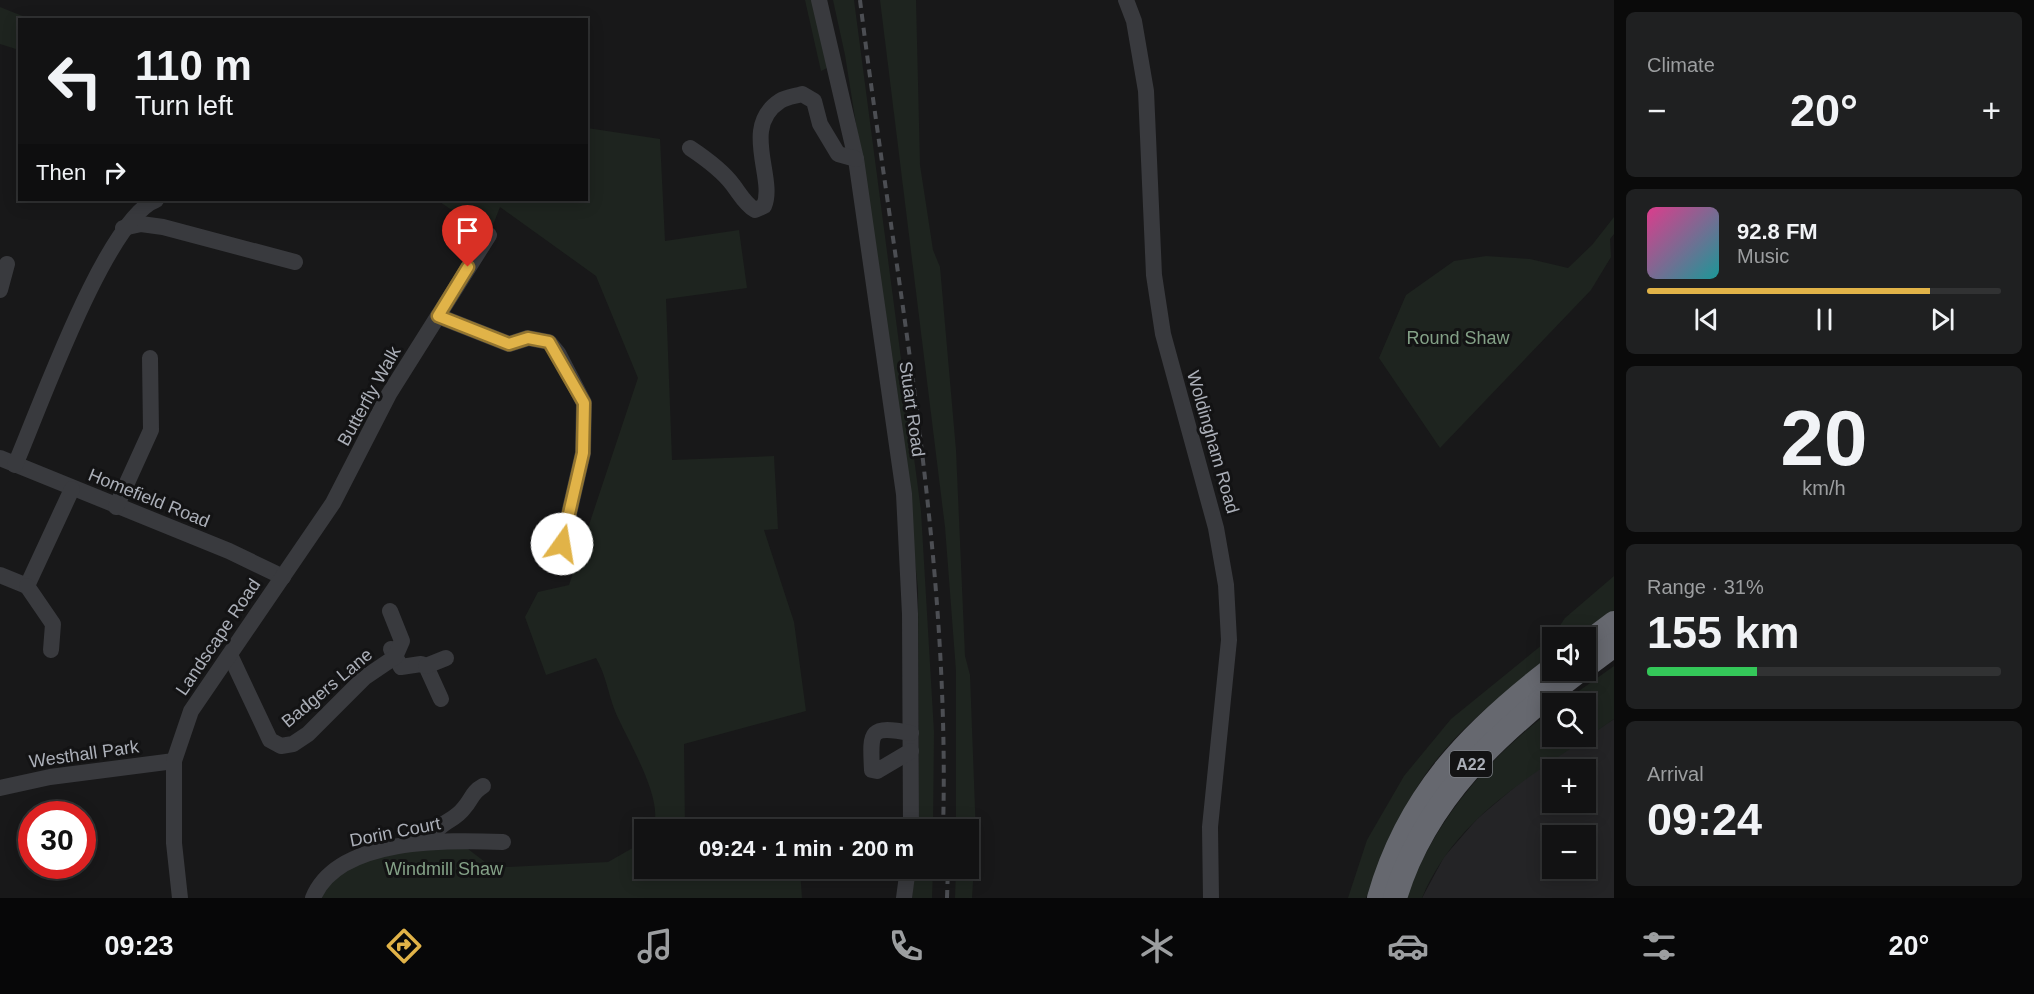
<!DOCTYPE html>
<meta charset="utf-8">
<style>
body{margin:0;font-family:Arial,sans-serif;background:#1f2021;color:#f1f3f6;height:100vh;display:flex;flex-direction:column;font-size:22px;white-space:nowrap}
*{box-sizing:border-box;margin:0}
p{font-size:20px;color:#9c9ea0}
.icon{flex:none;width:33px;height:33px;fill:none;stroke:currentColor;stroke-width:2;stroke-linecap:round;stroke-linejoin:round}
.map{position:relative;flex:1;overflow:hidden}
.details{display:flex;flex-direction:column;gap:12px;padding:12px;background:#0a0a0a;width:420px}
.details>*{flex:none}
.banner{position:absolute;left:18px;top:18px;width:570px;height:183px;border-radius:0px;box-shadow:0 3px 15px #0003,0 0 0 2px #313233;background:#121213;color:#f1f3f6;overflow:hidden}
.tools{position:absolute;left:1542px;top:627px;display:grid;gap:12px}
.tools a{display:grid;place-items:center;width:54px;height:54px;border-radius:0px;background:#121213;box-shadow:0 3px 15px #0003,0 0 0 2px #313233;font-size:30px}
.speed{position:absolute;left:18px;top:801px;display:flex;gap:12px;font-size:30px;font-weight:700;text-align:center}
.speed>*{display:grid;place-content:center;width:78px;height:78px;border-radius:50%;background:#121213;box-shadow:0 3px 15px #0003,0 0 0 2px #313233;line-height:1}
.speed .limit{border:9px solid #d22;background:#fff;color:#111}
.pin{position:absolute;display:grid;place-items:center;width:51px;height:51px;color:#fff;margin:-62px -26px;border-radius:50% 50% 50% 0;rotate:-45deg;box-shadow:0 0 6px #0007}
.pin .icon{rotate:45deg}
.me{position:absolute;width:66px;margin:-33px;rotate:13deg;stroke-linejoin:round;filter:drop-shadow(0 0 4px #0008)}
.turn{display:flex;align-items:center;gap:21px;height:126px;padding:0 18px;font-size:27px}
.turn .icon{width:78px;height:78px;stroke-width:2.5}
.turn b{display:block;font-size:42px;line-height:51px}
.then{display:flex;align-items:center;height:57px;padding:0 18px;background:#0003;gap:12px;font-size:22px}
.big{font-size:45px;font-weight:600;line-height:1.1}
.details .card{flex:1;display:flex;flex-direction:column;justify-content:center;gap:9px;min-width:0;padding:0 21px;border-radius:9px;background:#1f2021}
.details .dial{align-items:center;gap:0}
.dial b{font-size:78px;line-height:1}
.song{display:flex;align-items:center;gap:18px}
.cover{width:72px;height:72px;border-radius:9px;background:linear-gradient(135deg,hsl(330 70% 55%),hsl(180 70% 35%))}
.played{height:6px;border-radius:3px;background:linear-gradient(90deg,#e1b348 80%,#313233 80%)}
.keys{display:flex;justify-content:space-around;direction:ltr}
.heat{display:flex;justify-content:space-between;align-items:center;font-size:33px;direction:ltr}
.charge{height:9px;border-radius:4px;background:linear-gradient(90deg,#34c759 31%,#313233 0)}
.trip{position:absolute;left:634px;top:819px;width:345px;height:60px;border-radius:0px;background:#121213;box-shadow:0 3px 15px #0003,0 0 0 2px #313233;font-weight:600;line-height:60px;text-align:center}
.tabs{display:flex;height:96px;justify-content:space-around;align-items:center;background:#070708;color:#9c9ea0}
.tabs .icon{width:42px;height:42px}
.tabs .active{color:#e1b348}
.tabs b{font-size:27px;color:#f1f3f6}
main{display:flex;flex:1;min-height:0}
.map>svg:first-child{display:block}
</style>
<main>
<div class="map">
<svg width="1614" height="898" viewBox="0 0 1614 898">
<rect width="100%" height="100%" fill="#181819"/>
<path fill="#242426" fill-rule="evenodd" d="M 1614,719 L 1614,898 L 1422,898 L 1444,857 L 1477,819 L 1530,774 ZM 1552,770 L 1586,770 L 1586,802 L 1552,802 ZM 1552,836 L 1586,836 L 1586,868 L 1552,868 Z"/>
<g fill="#1e241f">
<polygon points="805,0 818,0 833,65 821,71"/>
<polygon points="833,0 854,0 921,511 934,732 933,829 919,829 918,589 900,418 869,206 845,55"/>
<polygon points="880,0 916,0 920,165 933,250 940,267 956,450 965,656 970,675 976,835 972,898 955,898 956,869 969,868 969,830 956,829 956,671 945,527"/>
<polygon points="0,7 30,19 20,20 19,50 0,44"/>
<path d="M 587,128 L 660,139 L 665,241 L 739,230 L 747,288 L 666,299 L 672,460 L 774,456 L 778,529 L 764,530 L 794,622 L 806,711 L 684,744 L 685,829 L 652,829 C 667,803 626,738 615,711 C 608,693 606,675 596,658 L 546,675 L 525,617 L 538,592 L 569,585 L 638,378 L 596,276 L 500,207 L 489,235 L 437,200 L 586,200 Z"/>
<polygon points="1614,217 1614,234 1610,239 1611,257 1591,290 1440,448 1379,358 1406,295 1454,261 1486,256 1530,259 1568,268 1592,245"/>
<path d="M 1614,576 L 1614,613 L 1580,637 L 1552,638 L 1552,657 C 1506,691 1458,727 1425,775 C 1399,812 1383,855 1366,898 L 1348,898 L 1367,840 L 1404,776 L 1451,719 L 1553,636 L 1565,618 Z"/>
<path d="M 1614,666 L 1614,719 C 1543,770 1457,812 1422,898 L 1407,898 C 1431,824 1490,756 1552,710 L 1552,736 L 1586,736 L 1586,704 L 1562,703 Z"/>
<path d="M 455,839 L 485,862 L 506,867 L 608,862 L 645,841 L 645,868 L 800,869 L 802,898 L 319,898 C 340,856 413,849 455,839 Z"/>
<polygon points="915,869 933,869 932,898 912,898"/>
</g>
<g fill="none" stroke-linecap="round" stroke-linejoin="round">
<g stroke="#393a3e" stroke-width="16">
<polyline points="819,0 856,159 904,494 910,614 911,830"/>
<polyline points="1126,0 1134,21 1146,91 1154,275 1163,334 1216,528 1226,585 1229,640 1210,827 1211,898"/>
<path d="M 690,148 C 705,158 722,170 733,185 C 740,194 745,204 755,210 L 764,206 C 776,178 740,127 780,101 C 786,97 796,96 802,94 L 814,101 L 820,124 L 838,154 L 856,159"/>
<polyline points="123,228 141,224 163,227 295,262"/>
<polyline points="0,290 7,264"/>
<polyline points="438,316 509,344 528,338 549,342 558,353 584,403 583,453 562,544"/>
<polyline points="0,458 229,551 283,577"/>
<path d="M 15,465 C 39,410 106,219 156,200"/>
<polyline points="116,507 151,430 150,358"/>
<polyline points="0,575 27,586 72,489"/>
<polyline points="27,586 53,624 51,650"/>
<polyline points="391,649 401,667 421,664 426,666 441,699"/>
<polyline points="230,655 270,740 281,746 293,744 308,734 364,678 395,657 402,641 390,611"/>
<polyline points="426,666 446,658"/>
<path d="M 911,733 C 869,725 870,731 872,770 L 877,771 L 911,751"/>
<polyline points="0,788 50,777 174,761"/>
<path d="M 430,842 C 440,819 453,823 464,808 C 472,799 472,792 483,786"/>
<polyline points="180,898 174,843 174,761 191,711 333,503 389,394 489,235"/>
<path d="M 313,898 C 338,837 447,840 503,842"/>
<polyline points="904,898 908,868"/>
</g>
<g stroke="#66686f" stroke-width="24">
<polyline points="1586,644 1614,623"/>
<polyline points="1586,666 1614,645"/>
<path d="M 1379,898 C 1408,796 1470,732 1552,669"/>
<path d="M 1395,898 C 1425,798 1500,731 1580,670"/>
</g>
<g stroke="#4c4e53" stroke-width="4" stroke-dasharray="8 6" stroke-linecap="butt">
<path d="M 860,0 C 894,275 951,551 943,830"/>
<polyline points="947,898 948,868"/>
</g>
</g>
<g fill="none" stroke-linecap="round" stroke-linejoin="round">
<g stroke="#92742f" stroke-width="15">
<polyline id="route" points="468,267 438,316 509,344 528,338 549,342 584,403 583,453 562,544"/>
</g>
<use href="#route" stroke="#e1b348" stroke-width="10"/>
</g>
<g text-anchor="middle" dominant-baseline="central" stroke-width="6" stroke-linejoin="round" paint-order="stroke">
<rect fill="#131314" stroke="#7d8087" stroke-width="1.5" x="1450" y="751" width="42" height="26" rx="4.5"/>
<g font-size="16" font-weight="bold" fill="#abafb8">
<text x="1471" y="764">A22</text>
</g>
<g font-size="18" fill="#84a187" stroke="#131314">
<text x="1458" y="338">Round Shaw</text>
<text x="444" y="869">Windmill Shaw</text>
</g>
<g font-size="18" fill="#abafb8" stroke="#131314">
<text transform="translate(369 396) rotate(-61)">Butterfly Walk</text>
<text transform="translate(912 409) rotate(82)">Stuart Road</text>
<text transform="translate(1213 442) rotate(74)">Woldingham Road</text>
<text transform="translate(149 498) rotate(22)">Homefield Road</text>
<text transform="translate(218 637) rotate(-56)">Landscape Road</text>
<text transform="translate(327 688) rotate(-40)">Badgers Lane</text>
<text transform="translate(84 754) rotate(-8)">Westhall Park</text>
<text transform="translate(395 832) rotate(-11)">Dorin Court</text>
</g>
</g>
</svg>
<div class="tools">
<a><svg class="icon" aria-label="sound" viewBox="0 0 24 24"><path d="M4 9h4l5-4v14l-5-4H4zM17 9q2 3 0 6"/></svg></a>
<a><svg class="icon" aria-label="search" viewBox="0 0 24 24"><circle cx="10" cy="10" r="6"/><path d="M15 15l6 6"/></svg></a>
<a>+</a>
<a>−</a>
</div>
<div class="speed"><div class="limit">30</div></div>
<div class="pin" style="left:468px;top:267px;background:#d93025"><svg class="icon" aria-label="arrive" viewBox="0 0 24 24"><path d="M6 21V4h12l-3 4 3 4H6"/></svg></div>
<svg class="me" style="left:562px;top:544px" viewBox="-20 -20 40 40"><circle r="19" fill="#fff"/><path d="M0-13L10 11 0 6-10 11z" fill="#e1b348"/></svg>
<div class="trip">09:24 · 1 min · 200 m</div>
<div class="banner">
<div class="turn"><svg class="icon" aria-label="left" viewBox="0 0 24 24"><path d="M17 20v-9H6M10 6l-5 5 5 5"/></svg><div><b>110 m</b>Turn left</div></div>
<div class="then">Then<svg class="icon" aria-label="right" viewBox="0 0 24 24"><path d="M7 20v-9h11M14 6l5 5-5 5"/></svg></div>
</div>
</div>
<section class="details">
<div class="card"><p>Climate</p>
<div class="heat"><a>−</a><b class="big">20°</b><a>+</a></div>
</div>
<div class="card">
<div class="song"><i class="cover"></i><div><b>92.8 FM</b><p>Music</p></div></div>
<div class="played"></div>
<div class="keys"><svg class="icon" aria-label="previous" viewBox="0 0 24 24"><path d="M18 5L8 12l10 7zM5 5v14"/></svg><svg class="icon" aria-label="pause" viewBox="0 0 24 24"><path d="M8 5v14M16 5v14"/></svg><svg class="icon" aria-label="next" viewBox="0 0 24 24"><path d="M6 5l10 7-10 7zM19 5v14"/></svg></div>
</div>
<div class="card dial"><b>20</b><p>km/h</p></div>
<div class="card"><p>Range · 31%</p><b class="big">155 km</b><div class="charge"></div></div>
<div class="card"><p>Arrival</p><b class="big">09:24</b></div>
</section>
</main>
<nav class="tabs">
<b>09:23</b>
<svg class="icon active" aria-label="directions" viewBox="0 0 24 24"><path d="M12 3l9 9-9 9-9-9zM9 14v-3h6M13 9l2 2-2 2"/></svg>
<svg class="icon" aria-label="music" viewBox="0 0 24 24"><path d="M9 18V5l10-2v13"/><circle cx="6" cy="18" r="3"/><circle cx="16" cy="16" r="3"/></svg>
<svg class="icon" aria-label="phone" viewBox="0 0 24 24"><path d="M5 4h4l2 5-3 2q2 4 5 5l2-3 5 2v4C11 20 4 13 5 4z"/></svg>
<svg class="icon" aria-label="climate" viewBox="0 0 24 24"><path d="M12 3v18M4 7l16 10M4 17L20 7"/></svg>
<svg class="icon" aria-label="car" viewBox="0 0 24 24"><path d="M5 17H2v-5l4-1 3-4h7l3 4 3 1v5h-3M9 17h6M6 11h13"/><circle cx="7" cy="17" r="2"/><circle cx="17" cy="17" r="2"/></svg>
<svg class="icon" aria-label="filters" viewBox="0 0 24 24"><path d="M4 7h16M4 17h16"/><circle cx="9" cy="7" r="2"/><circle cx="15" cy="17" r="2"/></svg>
<b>20°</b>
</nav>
